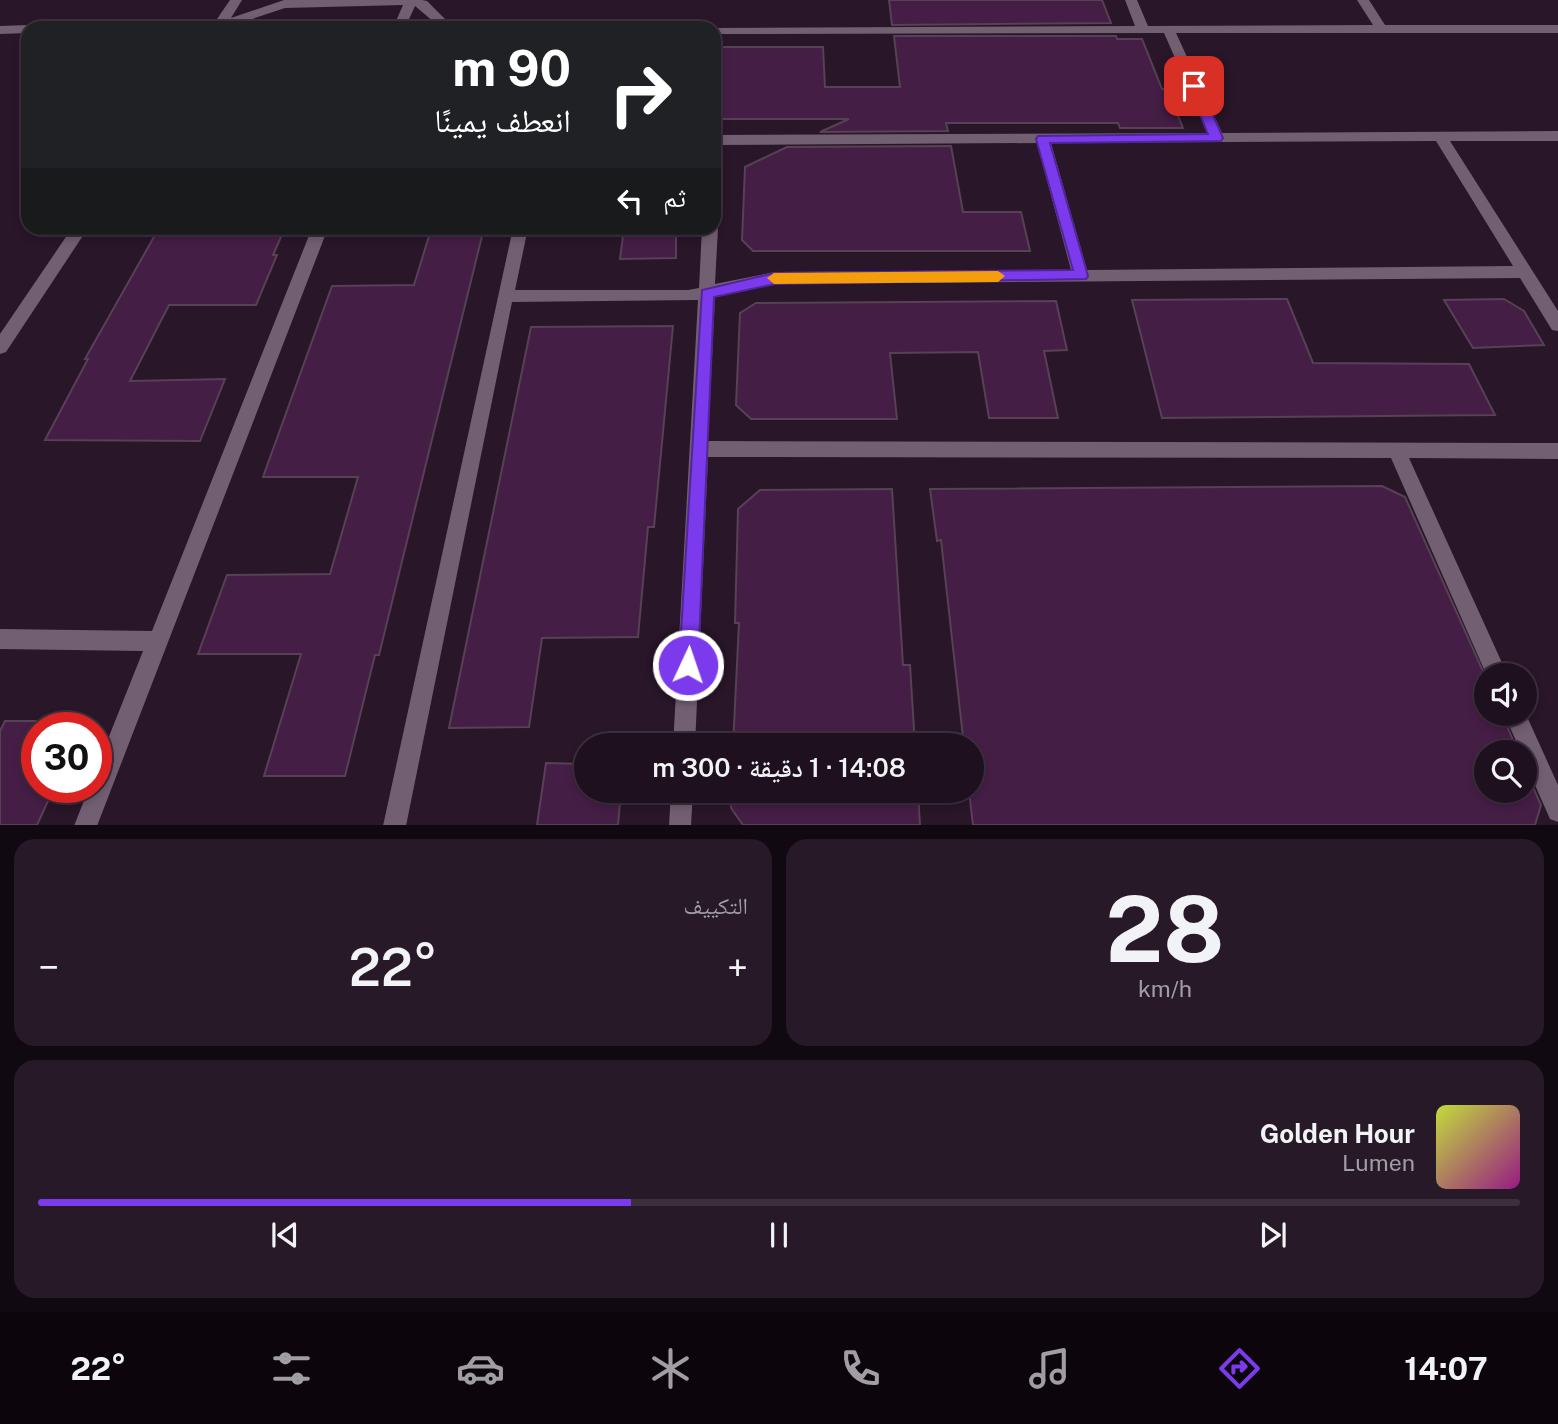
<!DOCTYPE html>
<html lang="ar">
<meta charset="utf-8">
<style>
body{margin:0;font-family:"Public Sans","Noto Naskh Arabic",sans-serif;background:#271928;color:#f1f3f6;direction:rtl;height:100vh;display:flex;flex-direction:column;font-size:26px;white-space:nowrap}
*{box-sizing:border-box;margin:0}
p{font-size:23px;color:#a19da4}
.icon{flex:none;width:38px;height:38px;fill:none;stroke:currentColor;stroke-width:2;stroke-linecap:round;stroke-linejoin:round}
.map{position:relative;height:825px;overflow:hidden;direction:ltr}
.drawer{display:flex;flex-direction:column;gap:14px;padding:14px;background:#110911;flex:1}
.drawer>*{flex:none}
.banner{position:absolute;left:21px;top:21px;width:700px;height:214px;border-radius:21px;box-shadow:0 4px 10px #0003,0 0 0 2px #3c303d;direction:rtl;background:#202124;color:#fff;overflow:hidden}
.buttons{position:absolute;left:1474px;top:663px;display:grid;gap:14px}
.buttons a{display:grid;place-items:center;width:63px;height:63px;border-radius:50%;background:#1f101f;box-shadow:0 4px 10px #0003,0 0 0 2px #3c303d;font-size:35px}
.speed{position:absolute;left:21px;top:712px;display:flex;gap:14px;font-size:35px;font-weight:700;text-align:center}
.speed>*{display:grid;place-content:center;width:91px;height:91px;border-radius:50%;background:#1f101f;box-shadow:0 4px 10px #0003,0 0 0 2px #3c303d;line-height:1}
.speed .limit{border:10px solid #d22;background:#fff;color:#111}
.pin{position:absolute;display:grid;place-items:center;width:60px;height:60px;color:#fff;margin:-30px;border-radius:14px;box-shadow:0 4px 10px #0006}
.me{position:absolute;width:77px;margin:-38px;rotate:3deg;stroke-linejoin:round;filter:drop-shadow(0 0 5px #0008)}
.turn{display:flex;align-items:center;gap:24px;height:147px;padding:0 35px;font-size:32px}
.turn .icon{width:91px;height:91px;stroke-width:2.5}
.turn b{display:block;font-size:49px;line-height:60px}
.then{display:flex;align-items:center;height:66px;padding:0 35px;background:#0003;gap:14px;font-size:26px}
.big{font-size:52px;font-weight:600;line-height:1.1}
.drawer .card{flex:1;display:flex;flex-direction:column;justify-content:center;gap:10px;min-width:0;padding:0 24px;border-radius:21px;background:#271928}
.drawer .dial{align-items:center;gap:0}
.dial b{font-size:91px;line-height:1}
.song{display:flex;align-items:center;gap:21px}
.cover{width:84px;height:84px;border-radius:10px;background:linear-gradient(135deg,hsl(70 70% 55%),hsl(310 70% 35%))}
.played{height:7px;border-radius:4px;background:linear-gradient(90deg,#7c3aed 40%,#3c303d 40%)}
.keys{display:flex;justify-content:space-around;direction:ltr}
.heat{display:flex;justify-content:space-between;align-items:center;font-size:38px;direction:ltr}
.drawer .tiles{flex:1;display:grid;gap:14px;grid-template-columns:1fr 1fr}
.card:last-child{grid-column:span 2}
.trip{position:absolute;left:574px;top:733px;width:410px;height:70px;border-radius:35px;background:#1f101f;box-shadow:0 4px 10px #0003,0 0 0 2px #3c303d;font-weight:600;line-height:70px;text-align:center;direction:rtl}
.tab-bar{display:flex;height:112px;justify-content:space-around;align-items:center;background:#0c060c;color:#a19da4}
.tab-bar .icon{width:49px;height:49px}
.tab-bar .active{color:#7c3aed}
.tab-bar b{font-size:32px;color:#f1f3f6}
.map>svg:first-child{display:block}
</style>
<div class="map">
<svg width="1558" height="826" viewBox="0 0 1558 826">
<rect width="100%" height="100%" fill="#291629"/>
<g fill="#451e45" stroke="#564155" stroke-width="2">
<polygon points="889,0 1102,0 1111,23 892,25"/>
<polygon points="894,36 1116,36 1117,39 1142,39 1162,89 1167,89 1183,128 1120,128 1118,123 946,123 948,131 820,132 849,119 716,119 719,47 823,47 825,87 900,87"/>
<polygon points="951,146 963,212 1021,212 1030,251 753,251 742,240 745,167 787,147"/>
<polygon points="159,228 285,228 273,255 277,255 256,305 169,305 130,381 225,379 200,441 45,440 88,359 85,359"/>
<polygon points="624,228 676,228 676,258 620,259"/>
<polygon points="429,236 482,236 379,655 375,655 345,776 264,776 301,654 198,654 227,575 330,574 358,477 263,477 332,286 414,285"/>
<polygon points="1287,299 1313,363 1469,364 1495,415 1162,418 1132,300"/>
<polygon points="1504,299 1524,311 1544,345 1473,348 1444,300"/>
<polygon points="1056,301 1067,350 1044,351 1058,418 989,418 978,352 890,353 897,419 751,419 736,405 740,313 756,303"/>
<polygon points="673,326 654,527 648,527 638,637 542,638 529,727 449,728 531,327"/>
<polygon points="1382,486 1405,497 1486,678 1486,714 1502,714 1518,752 1486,752 1486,791 1524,791 1524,767 1541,805 1535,825 973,825 969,791 971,791 971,746 964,746 941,540 937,541 930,489"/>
<polygon points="892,489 903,665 910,665 915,746 733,746 739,623 735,623 738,509 760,490"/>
<polygon points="5,721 37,721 37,788 54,788 37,825 0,825 0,731"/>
<polygon points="546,763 586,764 586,791 621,791 618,825 537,825"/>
<polygon points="731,791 918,791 920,825 743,825 731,808"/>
</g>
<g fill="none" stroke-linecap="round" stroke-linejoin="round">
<g fill="#735f72" fill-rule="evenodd">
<polygon points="230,0 242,0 231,18 284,0 422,0 427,1 454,28 441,28 415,6 405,28 393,28 403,5 285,8 225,28 87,28 93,24 215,22"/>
<path d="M 1125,0 L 1137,0 L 1148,26 L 1373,25 L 1357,0 L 1369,0 L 1385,25 L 1558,25 L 1558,33 L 1176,33 L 1222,133 L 1558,131 L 1558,141 L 1450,141 L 1558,311 L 1558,331 L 1552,330 L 1520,278 L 775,284 L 715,297 L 708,441 L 1558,443 L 1558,459 L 1409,458 L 1508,676 L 1487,676 L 1391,458 L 708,457 L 695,746 L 673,746 L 698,300 L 512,302 L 406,826 L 383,826 L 513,228 L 528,228 L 515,290 L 688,290 L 699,288 L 702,228 L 714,228 L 714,224 L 718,228 L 715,284 L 775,272 L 1071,270 L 1037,143 L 714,145 L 714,135 L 1208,133 L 1164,33 L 714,34 L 714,28 L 709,28 L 1135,26 ZM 1436,141 L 1513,266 L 1087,270 L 1051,143 Z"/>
<polygon points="28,25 34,28 28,28 28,33 0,34 0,26"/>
<polygon points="72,228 88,228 6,352 0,354 0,334"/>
<polygon points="312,228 328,228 97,826 74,826 89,788 96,788 96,769 143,651 0,649 0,629 152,631"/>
<polygon points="1524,710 1558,785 1558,822 1550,819 1524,760 1524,752 1521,752 1504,714 1524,714"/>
<polygon points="671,791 693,791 691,826 669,826"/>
</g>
</g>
<polygon fill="#7c3aed" stroke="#51269a" stroke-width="2" points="1194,82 1200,86 1223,138 1221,141 1050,143 1088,276 1086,279 775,284 714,297 698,665 695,671 688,674 681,671 679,665 702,290 775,273 1073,270 1036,139 1038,136 1208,134 1188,86"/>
<polygon fill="#f59e0b" points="998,271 1005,276 998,282 774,284 767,278 774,273"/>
</svg>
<div class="buttons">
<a><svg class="icon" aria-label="sound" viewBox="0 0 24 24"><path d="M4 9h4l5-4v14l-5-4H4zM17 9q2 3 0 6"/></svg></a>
<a><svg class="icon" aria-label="search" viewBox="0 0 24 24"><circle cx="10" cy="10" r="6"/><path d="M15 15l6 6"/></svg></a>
</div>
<div class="speed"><div class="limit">30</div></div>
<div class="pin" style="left:1194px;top:86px;background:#d93025"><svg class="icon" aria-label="arrive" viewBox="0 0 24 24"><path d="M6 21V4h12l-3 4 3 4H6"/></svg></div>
<svg class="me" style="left:688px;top:665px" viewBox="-20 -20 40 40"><circle r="17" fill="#7c3aed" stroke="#fff" stroke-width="3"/><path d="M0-11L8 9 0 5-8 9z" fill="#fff"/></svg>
<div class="trip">14:08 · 1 دقيقة · 300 m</div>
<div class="banner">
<div class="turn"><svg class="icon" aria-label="right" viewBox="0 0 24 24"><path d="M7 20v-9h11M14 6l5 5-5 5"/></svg><div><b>90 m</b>انعطف يمينًا</div></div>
<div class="then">ثم<svg class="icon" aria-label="left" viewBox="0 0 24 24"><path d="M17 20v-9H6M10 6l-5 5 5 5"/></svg></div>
</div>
</div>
<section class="drawer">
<div class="tiles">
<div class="card dial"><b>28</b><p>km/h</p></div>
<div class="card"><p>التكييف</p>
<div class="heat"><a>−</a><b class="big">22°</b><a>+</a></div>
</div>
<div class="card">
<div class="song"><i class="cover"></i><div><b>Golden Hour</b><p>Lumen</p></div></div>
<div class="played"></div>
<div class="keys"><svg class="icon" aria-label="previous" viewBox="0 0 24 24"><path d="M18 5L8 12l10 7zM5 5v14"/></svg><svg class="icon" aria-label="pause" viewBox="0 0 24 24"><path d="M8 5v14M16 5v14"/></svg><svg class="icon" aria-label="next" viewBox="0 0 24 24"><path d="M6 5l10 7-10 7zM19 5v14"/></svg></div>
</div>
</div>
</section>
<nav class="tab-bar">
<b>14:07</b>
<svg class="icon active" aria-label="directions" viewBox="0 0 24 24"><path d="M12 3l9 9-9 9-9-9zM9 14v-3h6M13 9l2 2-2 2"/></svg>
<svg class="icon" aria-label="music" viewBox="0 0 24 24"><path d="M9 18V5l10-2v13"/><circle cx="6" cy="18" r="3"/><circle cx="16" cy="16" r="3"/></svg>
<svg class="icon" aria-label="phone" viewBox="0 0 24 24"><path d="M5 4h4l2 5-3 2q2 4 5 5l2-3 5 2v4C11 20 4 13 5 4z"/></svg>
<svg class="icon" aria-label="climate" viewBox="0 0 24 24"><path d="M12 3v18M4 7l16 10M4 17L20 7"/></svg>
<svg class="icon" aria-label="car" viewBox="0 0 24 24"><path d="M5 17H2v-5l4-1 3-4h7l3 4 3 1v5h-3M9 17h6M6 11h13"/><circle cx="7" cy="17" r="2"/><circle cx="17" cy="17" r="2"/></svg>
<svg class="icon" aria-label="filters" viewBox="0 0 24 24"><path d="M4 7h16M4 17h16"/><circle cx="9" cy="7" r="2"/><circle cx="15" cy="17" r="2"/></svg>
<b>22°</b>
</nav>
